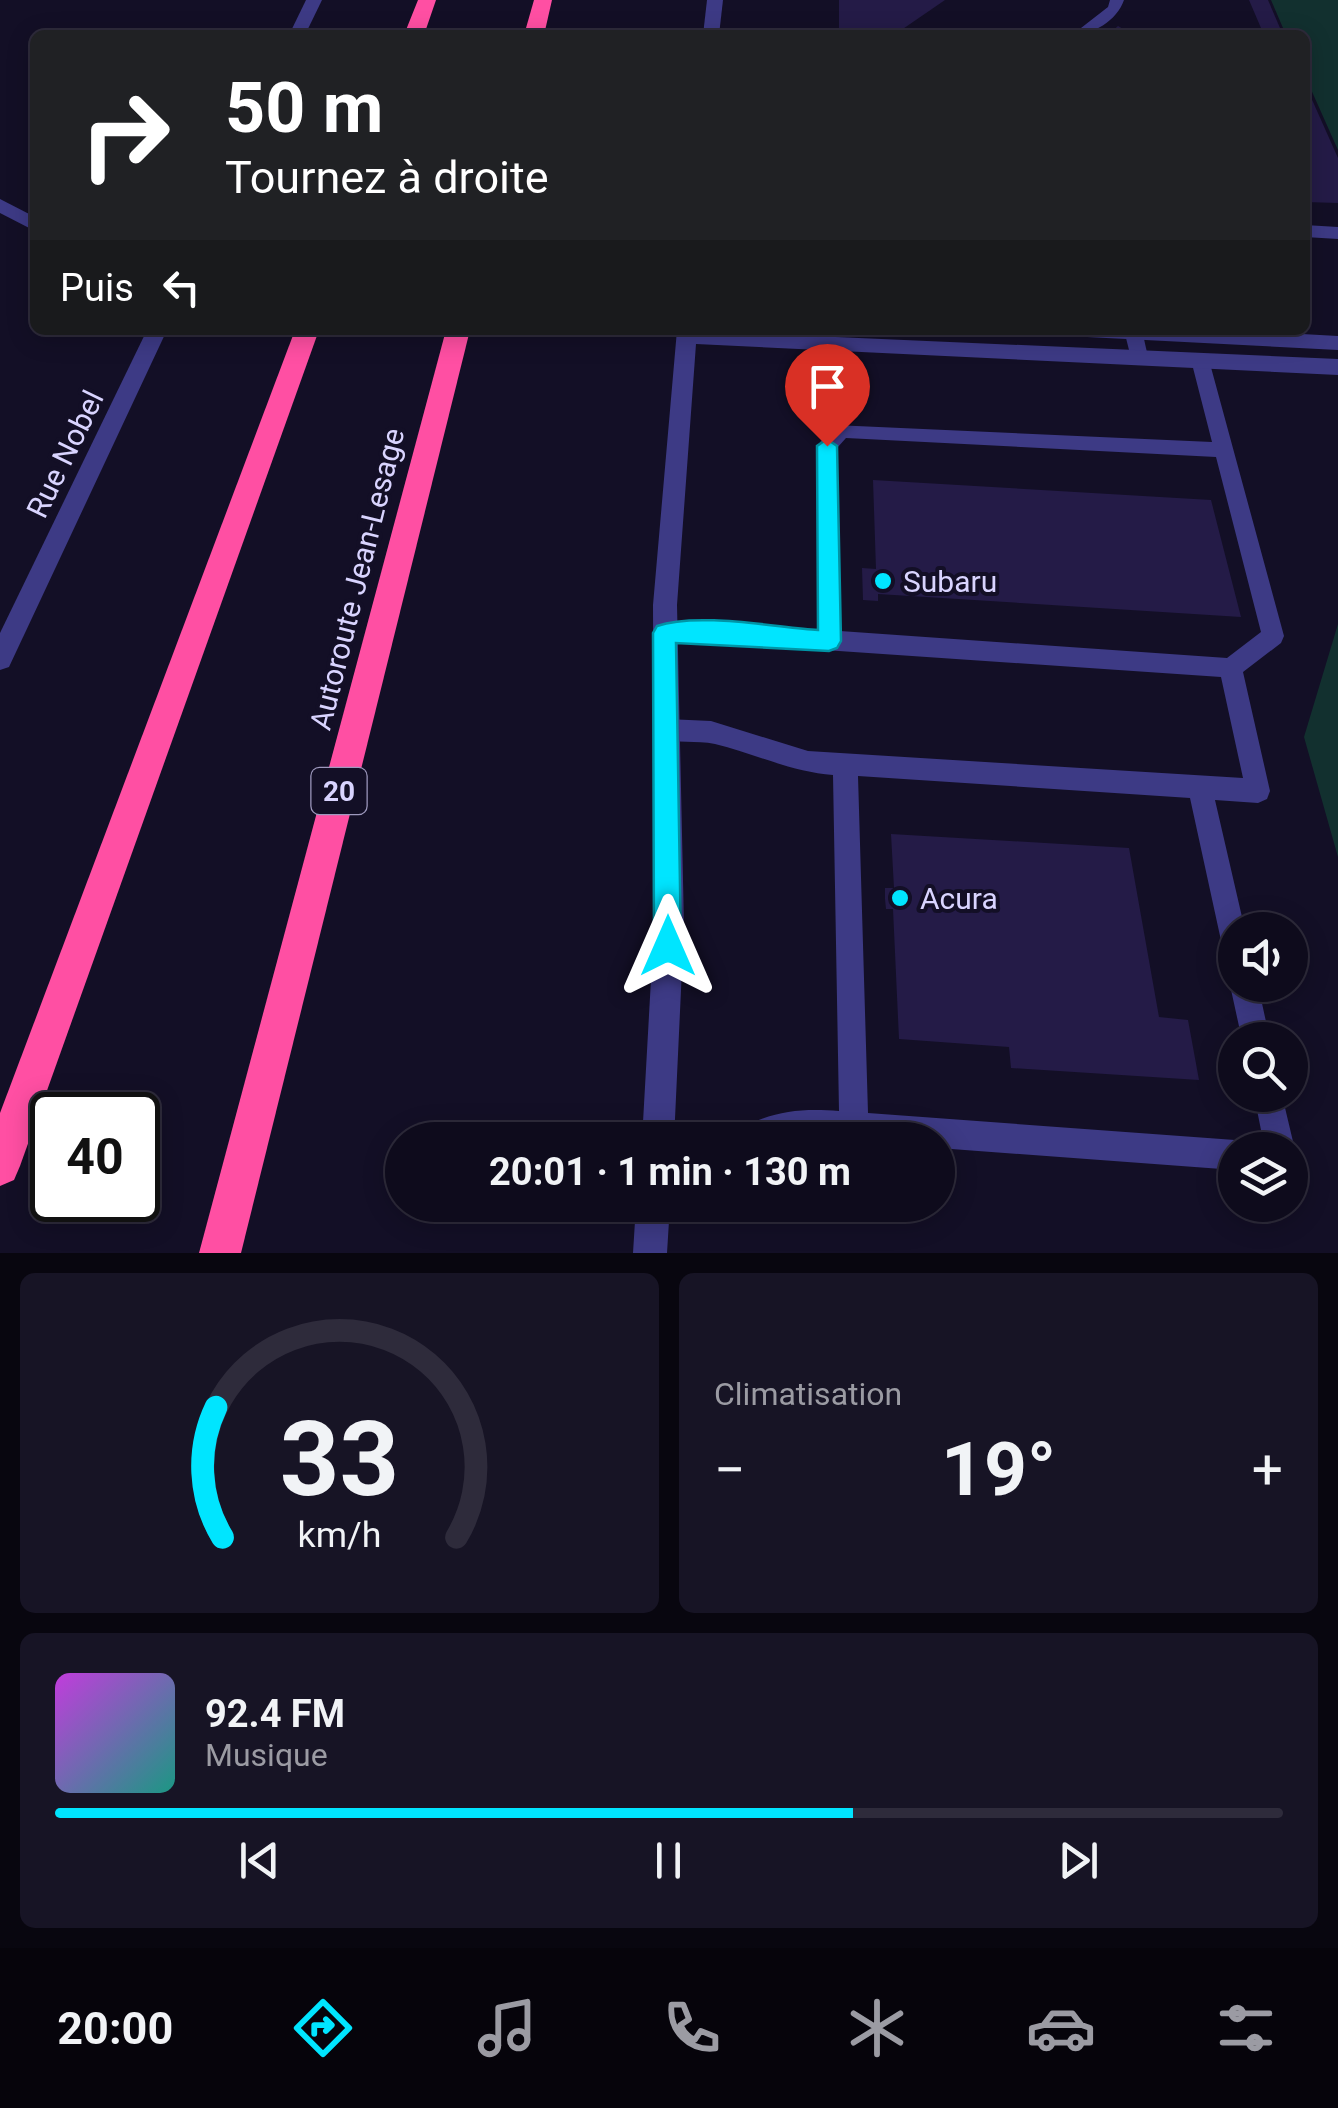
<!DOCTYPE html>
<html lang="fr">
<meta charset="utf-8">
<style>
body{margin:0;font-family:Roboto,sans-serif;background:#171425;color:#f1f3f6;height:100vh;display:flex;flex-direction:column;font-size:38px;white-space:nowrap}
*{box-sizing:border-box;margin:0}
p{font-size:32px;color:#9b9ba3}
.icon{flex:none;width:55px;height:55px;fill:none;stroke:currentColor;stroke-width:2;stroke-linecap:round;stroke-linejoin:round}
.map{position:relative;height:1253px;overflow:hidden}
.drawer{display:flex;flex-direction:column;gap:20px;padding:20px;background:#08060f;flex:1}
.drawer>*{flex:none}
.guide{position:absolute;left:30px;top:30px;width:1280px;height:305px;border-radius:15px;box-shadow:0 5px 25px #0003,0 0 0 2px #2e2b3b;background:#202124;color:#fff;overflow:hidden}
.fabs{position:absolute;left:1218px;top:912px;display:grid;gap:20px}
.fabs a{display:grid;place-items:center;width:90px;height:90px;border-radius:50%;background:#0e0b1c;box-shadow:0 5px 25px #0003,0 0 0 2px #2e2b3b;font-size:50px}
.speed{position:absolute;left:30px;top:1092px;display:flex;gap:20px;font-size:50px;font-weight:700;text-align:center}
.speed>*{display:grid;place-content:center;width:130px;height:130px;border-radius:50%;background:#0e0b1c;box-shadow:0 5px 25px #0003,0 0 0 2px #2e2b3b;line-height:1}
.speed .limit{border:5px solid #111;border-radius:15px;background:#fff;color:#111}
.pin{position:absolute;display:grid;place-items:center;width:85px;height:85px;color:#fff;margin:-102px -42px;border-radius:50% 50% 50% 0;rotate:-45deg;box-shadow:0 0 10px #0007}
.pin .icon{rotate:45deg}
.me{position:absolute;width:110px;margin:-55px;rotate:0deg;stroke-linejoin:round;filter:drop-shadow(0 0 8px #0008)}
.turn{display:flex;align-items:center;gap:35px;height:210px;padding:0 30px;font-size:45px}
.turn .icon{width:130px;height:130px;stroke-width:2.5}
.turn b{display:block;font-size:70px;line-height:85px}
.then{display:flex;align-items:center;height:95px;padding:0 30px;background:#0003;gap:20px;font-size:38px}
.big{font-size:75px;font-weight:700;line-height:1.1}
.drawer .card{flex:1;display:flex;flex-direction:column;justify-content:center;gap:15px;min-width:0;padding:0 35px;border-radius:15px;background:#171425}
.drawer .dial{align-items:center;gap:0}
.dial svg{height:260px;overflow:visible;fill:none;stroke:#2e2b3b;stroke-width:7;stroke-linecap:round;text-anchor:middle}
.dial text{fill:#f1f3f6;stroke:none}
.song{display:flex;align-items:center;gap:30px}
.cover{width:120px;height:120px;border-radius:15px;background:linear-gradient(135deg,hsl(290 70% 55%),hsl(170 70% 35%))}
.played{height:10px;border-radius:5px;background:linear-gradient(90deg,#00e5ff 65%,#2e2b3b 65%)}
.keys{display:flex;justify-content:space-around;direction:ltr}
.heat{display:flex;justify-content:space-between;align-items:center;font-size:55px;direction:ltr}
.drawer .tiles{flex:1;display:grid;gap:20px;grid-template-columns:1fr 1fr}
.card:last-child{grid-column:span 2}
.trip{position:absolute;left:385px;top:1122px;width:570px;height:100px;border-radius:50px;background:#0e0b1c;box-shadow:0 5px 25px #0003,0 0 0 2px #2e2b3b;font-weight:700;line-height:100px;text-align:center}
.dock{display:flex;height:160px;justify-content:space-around;align-items:center;background:#06040b;color:#9b9ba3}
.dock .icon{width:70px;height:70px}
.dock .active{color:#00e5ff}
.dock b{font-size:45px;color:#f1f3f6}
.map>svg:first-child{display:block}
</style>
<div class="map">
<svg width="1338" height="1253" viewBox="0 0 1338 1253">
<rect width="100%" height="100%" fill="#130f26"/>
<g fill="#12302f">
<polygon points="1271,0 1338,0 1338,150 1305,76 1305,35 1286,35"/>
<polygon points="1338,624 1338,857 1304,737"/>
</g>
<g fill="#241b47">
<polygon points="839,0 945,0 894,35 839,35"/>
<polygon points="1249,0 1268,0 1283,35 1264,35"/>
<polygon points="1118,26 1125,30 1174,32 1174,35 1108,35"/>
<polygon points="1305,84 1338,158 1338,203 1305,202"/>
<polygon points="873,480 1211,500 1241,617 878,594 878,601 863,600 862,568 876,569"/>
<polygon points="891,834 1129,848 1159,1017 1188,1020 1199,1080 1011,1068 1009,1047 899,1039 893,909 886,909 885,899 885,888 894,888"/>
</g>
<g fill="none" stroke-linecap="round" stroke-linejoin="round">
<g fill="#3d3a85" fill-rule="evenodd">
<path d="M 1110,0 L 1124,0 C 1117,21 1092,35 1072,35 L 1108,7 Z"/>
<polygon points="1305,225 1338,227 1338,239 1305,237"/>
<polygon points="1124,330 1142,330 1148,357 1146,362 1132,362"/>
<path d="M 1200,353 L 1209,360 L 1284,636 L 1281,643 L 1243,672 L 1270,791 L 1267,799 L 1258,803 L 1215,800 L 1245,930 L 1235,930 L 1235,958 L 1226,954 L 1222,945 L 1190,798 L 858,776 L 868,1113 L 1235,1140 L 1245,1145 L 1248,1150 L 1235,1150 L 1235,1170 L 938,1148 L 938,1140 L 732,1140 L 737,1130 C 772,1111 800,1108 839,1111 L 833,775 C 792,772 755,754 715,744 C 696,740 677,744 659,738 L 655,730 L 659,722 L 667,719 L 711,721 L 808,751 L 1243,778 L 1221,677 L 706,642 L 657,640 L 654,633 L 657,626 L 706,622 L 818,630 L 817,446 L 834,425 L 1212,442 L 1191,360 ZM 846,438 L 1216,457 L 1261,632 L 1227,658 L 840,631 L 837,448 Z"/>
<polygon points="1235,975 1235,985 1258,985 1270,1040 1242,1040 1230,985"/>
<polygon points="1254,1095 1282,1095 1295,1150 1290,1160 1290,1150 1265,1150"/>
</g>
<polygon fill="#3d3a85" fill-rule="evenodd" points="0,199 35,217 35,231 0,213"/>
<g fill="#3d3a85" fill-rule="evenodd">
<polygon points="306,0 322,0 305,35 289,35"/>
<polygon points="707,0 723,0 719,35 703,35"/>
<polygon points="147,330 167,330 9,667 0,670 0,633"/>
<polygon points="677,330 1338,359 1338,375 696,344 677,605 684,926 674,1140 642,1140 654,926 653,605"/>
<polygon points="1077,330 1228,330 1338,336 1338,350 1087,337"/>
<polygon points="636,1205 670,1205 667,1253 633,1253"/>
</g>
<g fill="#ff4fa3" fill-rule="evenodd">
<polygon points="418,0 436,0 424,35 404,35"/>
<polygon points="534,0 552,0 544,35 524,35"/>
<polygon points="295,330 319,330 20,1166 14,1180 0,1186 0,1113"/>
<polygon points="446,330 470,330 241,1253 199,1253"/>
</g>
</g>
<path fill="#00e5ff" stroke="#0095a6" stroke-width="2.5" d="M 827,439 L 837,446 L 841,641 L 837,648 L 829,651 L 676,643 L 681,946 L 677,956 L 668,960 L 658,956 L 654,946 L 653,633 L 657,626 C 697,612 774,627 818,630 L 817,446 Z"/>
<g fill="#00e5ff" stroke="#130f26" stroke-width="4">
<circle cx="883" cy="581" r="10"/>
<circle cx="900" cy="898" r="10"/>
</g>
<g text-anchor="middle" dominant-baseline="central" stroke-width="8" stroke-linejoin="round" paint-order="stroke">
<rect fill="#130f26" stroke="#9e99be" stroke-width="2.5" x="311.5" y="768" width="55" height="46" rx="8"/>
<g font-size="28" font-weight="bold" fill="#d9d4ff">
<text x="339" y="791">20</text>
</g>
<g font-size="30" fill="#d9d4ff" stroke="#130f26">
<text transform="translate(65 454) rotate(-64)">Rue Nobel</text>
<text transform="translate(357 579) rotate(-76)">Autoroute Jean-Lesage</text>
</g>
<g font-size="30" fill="#d9d4ff" stroke="#130f26" text-anchor="start">
<text x="903" y="581">Subaru</text>
<text x="920" y="898">Acura</text>
</g>
</g>
</svg>
<div class="fabs">
<a><svg class="icon" aria-label="sound" viewBox="0 0 24 24"><path d="M4 9h4l5-4v14l-5-4H4zM17 9q2 3 0 6"/></svg></a>
<a><svg class="icon" aria-label="search" viewBox="0 0 24 24"><circle cx="10" cy="10" r="6"/><path d="M15 15l6 6"/></svg></a>
<a><svg class="icon" aria-label="layers" viewBox="0 0 24 24"><path d="M12 4l9 5-9 5-9-5zM3 14l9 5 9-5"/></svg></a>
</div>
<div class="speed"><div class="limit">40</div></div>
<div class="pin" style="left:827px;top:446px;background:#d93025"><svg class="icon" aria-label="arrive" viewBox="0 0 24 24"><path d="M6 21V4h12l-3 4 3 4H6"/></svg></div>
<svg class="me" style="left:668px;top:946px" viewBox="-20 -20 40 40"><path d="M0-17L14 15 0 8-14 15z" fill="#00e5ff" stroke="#fff" stroke-width="4"/></svg>
<div class="trip">20:01 · 1 min · 130 m</div>
<div class="guide">
<div class="turn"><svg class="icon" aria-label="right" viewBox="0 0 24 24"><path d="M7 20v-9h11M14 6l5 5-5 5"/></svg><div><b>50 m</b>Tournez à droite</div></div>
<div class="then">Puis<svg class="icon" aria-label="left" viewBox="0 0 24 24"><path d="M17 20v-9H6M10 6l-5 5 5 5"/></svg></div>
</div>
</div>
<section class="drawer">
<div class="tiles">
<div class="card dial"><svg viewBox="0 0 100 80">
<path d="M14 69A42 42 0 1 1 86 69"/>
<path d="M14 69A42 42 0 0 1 12 29" stroke="#00e5ff"/>
<text x="50" y="56" font-size="32" font-weight="700">33</text>
<text x="50" y="72" font-size="11">km/h</text>
</svg></div>
<div class="card"><p>Climatisation</p>
<div class="heat"><a>−</a><b class="big">19°</b><a>+</a></div>
</div>
<div class="card">
<div class="song"><i class="cover"></i><div><b>92.4 FM</b><p>Musique</p></div></div>
<div class="played"></div>
<div class="keys"><svg class="icon" aria-label="previous" viewBox="0 0 24 24"><path d="M18 5L8 12l10 7zM5 5v14"/></svg><svg class="icon" aria-label="pause" viewBox="0 0 24 24"><path d="M8 5v14M16 5v14"/></svg><svg class="icon" aria-label="next" viewBox="0 0 24 24"><path d="M6 5l10 7-10 7zM19 5v14"/></svg></div>
</div>
</div>
</section>
<nav class="dock">
<b>20:00</b>
<svg class="icon active" aria-label="directions" viewBox="0 0 24 24"><path d="M12 3l9 9-9 9-9-9zM9 14v-3h6M13 9l2 2-2 2"/></svg>
<svg class="icon" aria-label="music" viewBox="0 0 24 24"><path d="M9 18V5l10-2v13"/><circle cx="6" cy="18" r="3"/><circle cx="16" cy="16" r="3"/></svg>
<svg class="icon" aria-label="phone" viewBox="0 0 24 24"><path d="M5 4h4l2 5-3 2q2 4 5 5l2-3 5 2v4C11 20 4 13 5 4z"/></svg>
<svg class="icon" aria-label="climate" viewBox="0 0 24 24"><path d="M12 3v18M4 7l16 10M4 17L20 7"/></svg>
<svg class="icon" aria-label="car" viewBox="0 0 24 24"><path d="M5 17H2v-5l4-1 3-4h7l3 4 3 1v5h-3M9 17h6M6 11h13"/><circle cx="7" cy="17" r="2"/><circle cx="17" cy="17" r="2"/></svg>
<svg class="icon" aria-label="filters" viewBox="0 0 24 24"><path d="M4 7h16M4 17h16"/><circle cx="9" cy="7" r="2"/><circle cx="15" cy="17" r="2"/></svg>
</nav>
